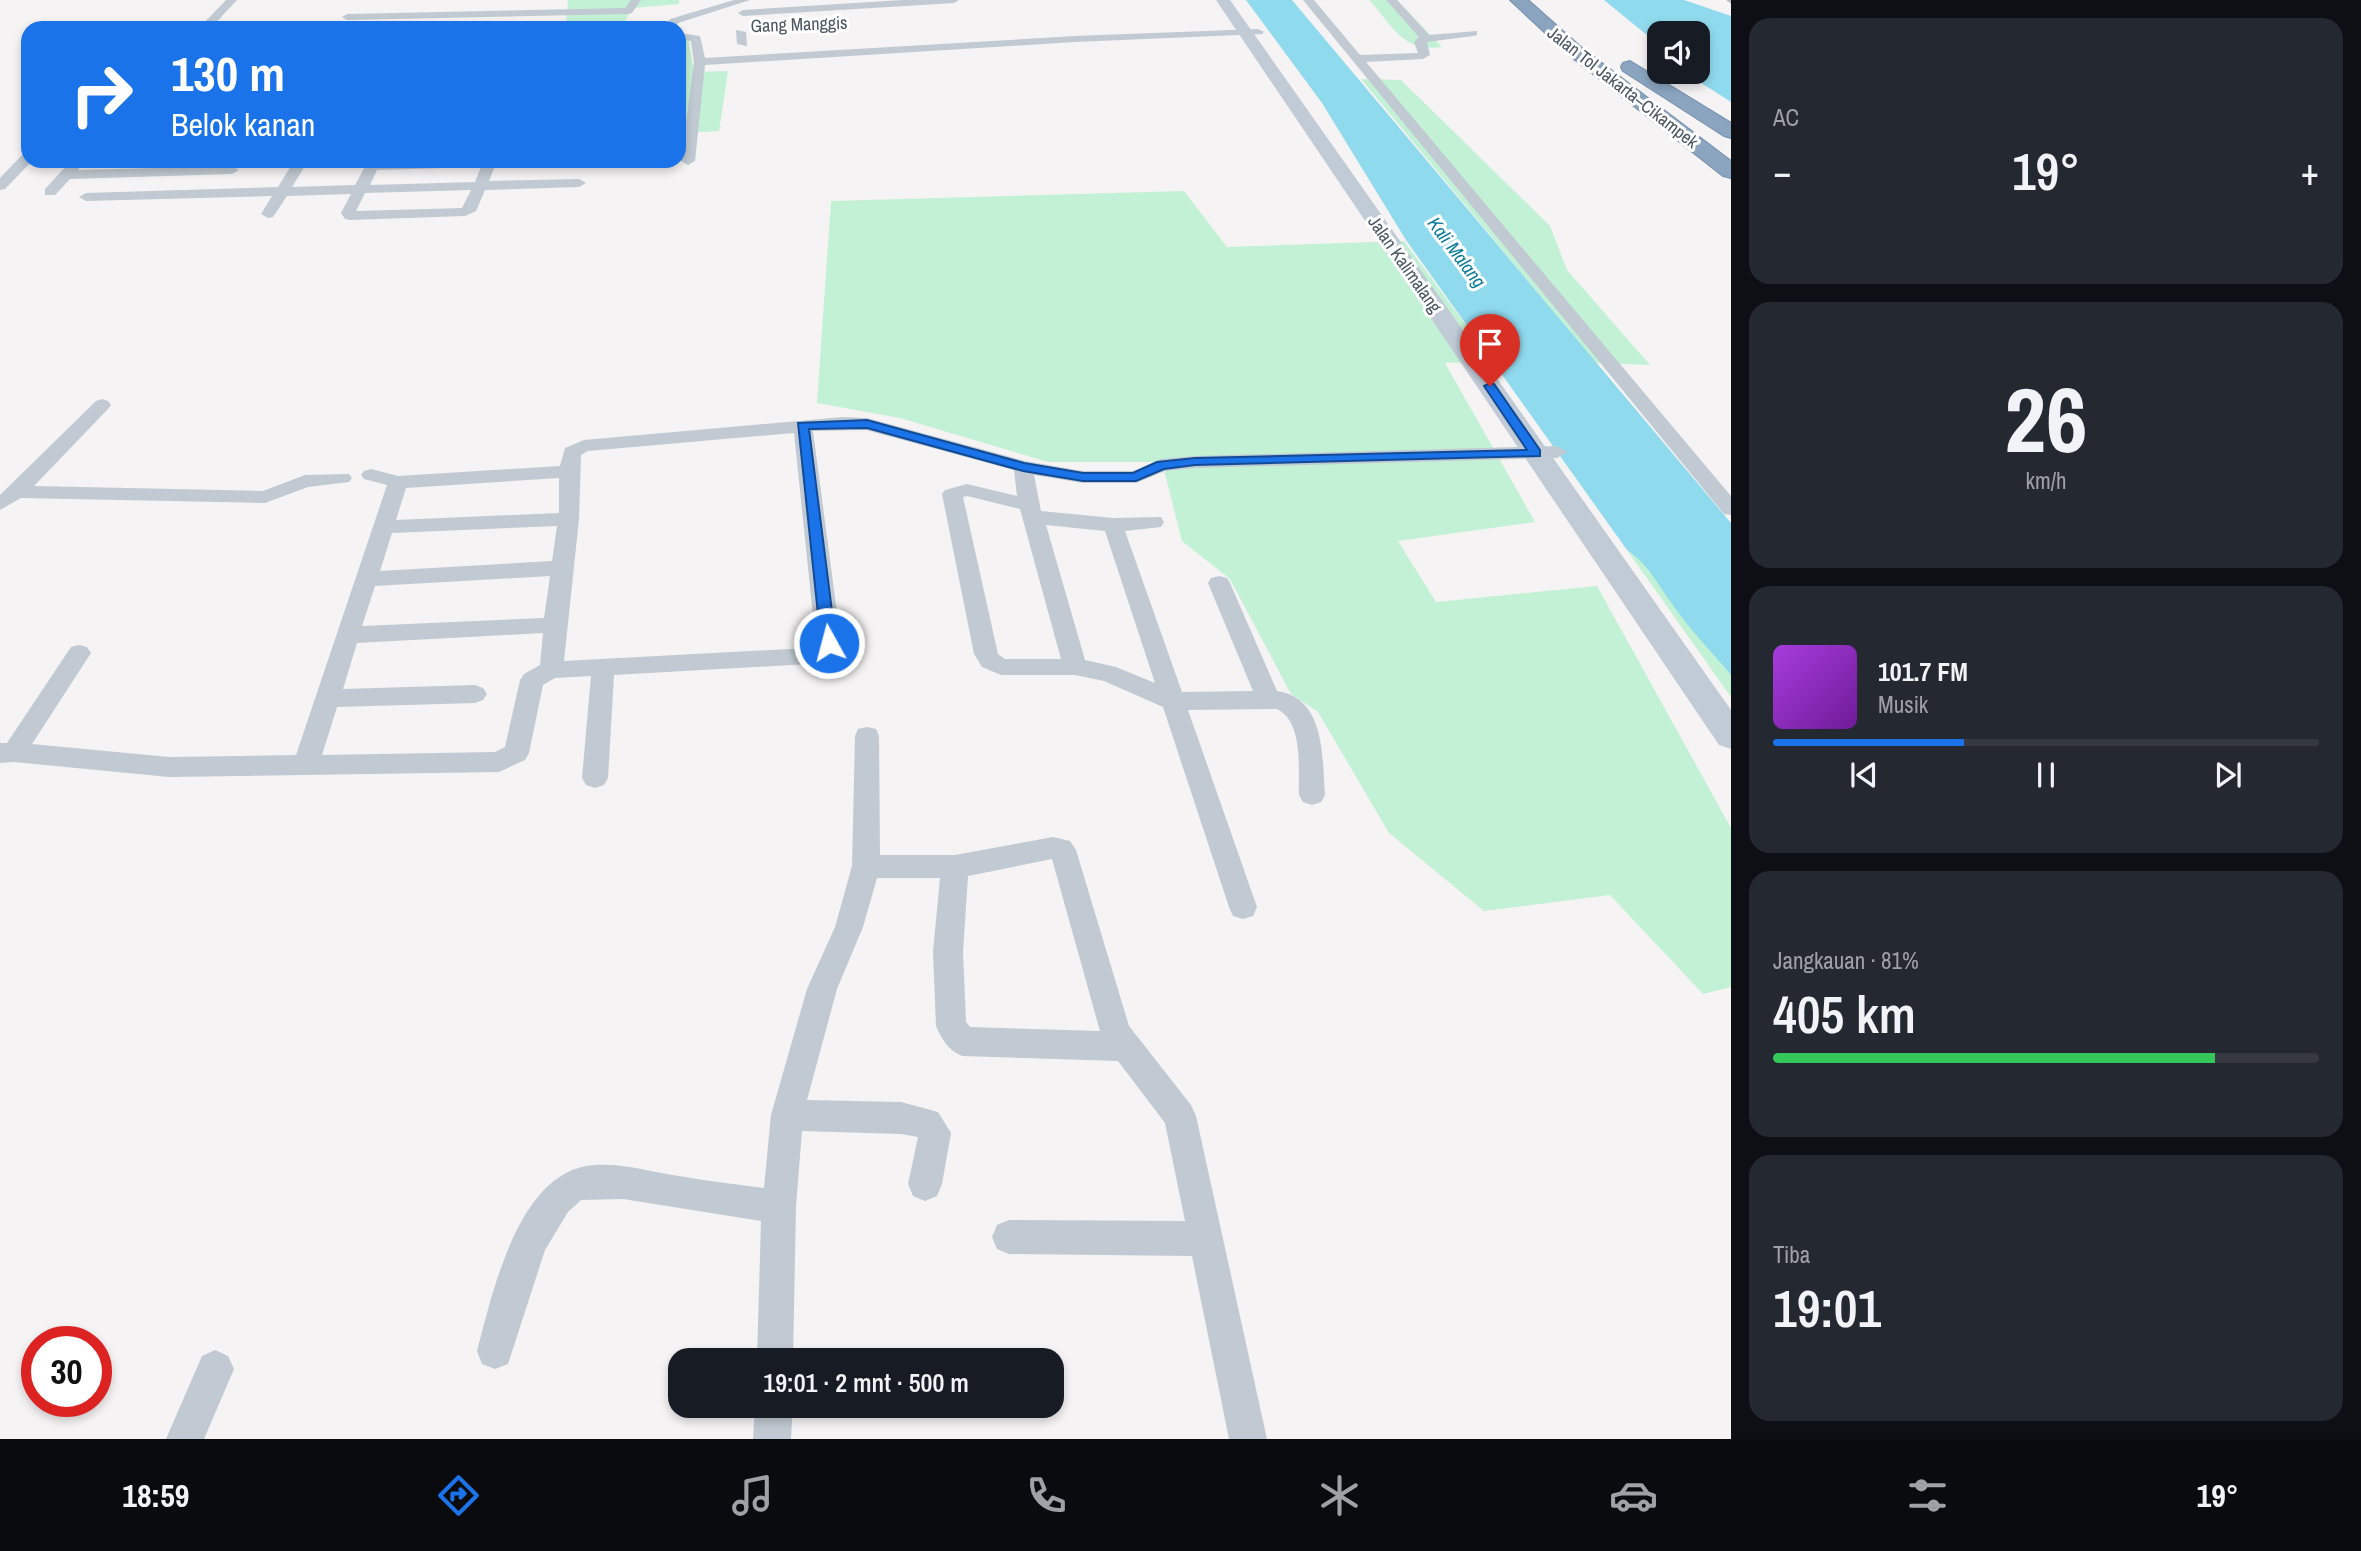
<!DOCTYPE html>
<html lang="id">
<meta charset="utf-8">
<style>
body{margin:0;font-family:"Archivo Narrow",sans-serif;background:#242831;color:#f1f3f6;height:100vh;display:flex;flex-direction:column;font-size:26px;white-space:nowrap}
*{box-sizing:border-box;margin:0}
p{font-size:23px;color:#9ea1a6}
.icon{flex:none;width:38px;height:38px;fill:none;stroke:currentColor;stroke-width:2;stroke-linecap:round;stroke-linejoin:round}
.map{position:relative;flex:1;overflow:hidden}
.details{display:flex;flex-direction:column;gap:18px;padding:18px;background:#0d0f14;width:630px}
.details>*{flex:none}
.hud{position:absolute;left:21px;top:21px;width:665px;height:147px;border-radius:21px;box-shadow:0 4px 10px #0003;background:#1a73e8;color:#fff;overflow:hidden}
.buttons{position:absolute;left:1647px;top:21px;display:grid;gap:14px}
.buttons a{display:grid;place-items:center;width:63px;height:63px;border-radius:14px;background:#171b24;box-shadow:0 4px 10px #0003;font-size:35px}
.speed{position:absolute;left:21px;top:1326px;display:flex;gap:14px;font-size:35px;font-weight:700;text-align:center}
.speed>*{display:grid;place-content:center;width:91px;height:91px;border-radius:50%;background:#171b24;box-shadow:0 4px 10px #0003;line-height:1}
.speed .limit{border:10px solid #d22;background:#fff;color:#111}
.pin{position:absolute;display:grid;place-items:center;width:60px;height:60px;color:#fff;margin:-72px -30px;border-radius:50% 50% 50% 0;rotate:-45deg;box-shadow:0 0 7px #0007}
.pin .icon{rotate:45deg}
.me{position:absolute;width:77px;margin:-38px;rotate:353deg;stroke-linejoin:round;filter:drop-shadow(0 0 5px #0008)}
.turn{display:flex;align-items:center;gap:24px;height:147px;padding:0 35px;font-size:32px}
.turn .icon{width:91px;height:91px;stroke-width:2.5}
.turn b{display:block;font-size:49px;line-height:60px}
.big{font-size:52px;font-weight:600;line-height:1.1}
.details .tile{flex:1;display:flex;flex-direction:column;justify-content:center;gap:10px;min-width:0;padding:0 24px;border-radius:21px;background:#242831}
.details .dial{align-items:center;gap:0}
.dial b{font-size:91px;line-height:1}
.song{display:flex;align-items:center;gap:21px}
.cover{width:84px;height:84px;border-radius:10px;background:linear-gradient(135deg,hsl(280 70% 55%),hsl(280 70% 35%))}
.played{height:7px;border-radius:4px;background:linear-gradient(90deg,#1a73e8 35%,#363941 35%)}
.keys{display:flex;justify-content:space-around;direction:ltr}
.heat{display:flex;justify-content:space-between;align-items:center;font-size:38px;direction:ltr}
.charge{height:10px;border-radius:5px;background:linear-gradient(90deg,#34c759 81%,#363941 0)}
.trip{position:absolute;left:668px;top:1348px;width:396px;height:70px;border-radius:21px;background:#171b24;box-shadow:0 4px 10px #0003;font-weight:600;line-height:70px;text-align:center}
.tabs{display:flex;height:112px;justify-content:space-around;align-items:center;background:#090b0e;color:#9ea1a6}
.tabs .icon{width:49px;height:49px}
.tabs .active{color:#1a73e8}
.tabs b{font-size:32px;color:#f1f3f6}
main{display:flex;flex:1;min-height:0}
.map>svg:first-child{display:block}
</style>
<main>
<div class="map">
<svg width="1731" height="1439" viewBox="0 0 1731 1439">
<rect width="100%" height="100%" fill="#f5f3f3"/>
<g fill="#c3f1d5">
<polygon points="568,0 679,0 679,4 632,8 623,26 572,28 566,22"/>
<path d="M 1369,0 L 1397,0 L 1442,47 C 1402,52 1394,27 1369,0 Z"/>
<polygon points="688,37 694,72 728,71 719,131 679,133 679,38"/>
<polygon points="1361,79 1401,80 1550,226 1567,270 1650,365 1596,363"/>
<polygon points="1184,191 1227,247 1404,241 1493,362 1445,363 1535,522 1398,541 1436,602 1597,586 1731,828 1731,987 1703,994 1610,895 1484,911 1389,833 1318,712 1291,694 1230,579 1182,541 1162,462 1048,462 900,418 817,403 831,201"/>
<polygon points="1627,550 1640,559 1653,574 1672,604 1731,675 1731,697"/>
</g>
<g fill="#90daee">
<path d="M 1246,0 L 1292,0 L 1731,523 L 1731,675 C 1711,651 1689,629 1672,604 C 1657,583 1648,564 1627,550 L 1406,240 L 1322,103 Z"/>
<polygon points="1604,0 1684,0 1731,16 1731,102 1684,72 1698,72 1698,33 1659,33 1659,49 1653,40"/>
</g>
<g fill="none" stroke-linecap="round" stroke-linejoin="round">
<g stroke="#7690ad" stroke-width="2">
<g id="highway">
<polygon points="1510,0 1528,0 1582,48 1731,161 1731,178 1723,176 1570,56"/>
<polygon points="1630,61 1731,123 1731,138 1724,136 1623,71 1621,67 1623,63"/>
</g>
</g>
<g fill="#c1cad2" fill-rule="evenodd">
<polygon points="226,0 237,0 211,28 199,28"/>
<polygon points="631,0 641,0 632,13 628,14 347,20 342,17 347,14 625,8"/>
<polygon points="734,0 750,0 678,23 676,28 664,28 670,19"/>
<polygon points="903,0 959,0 954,3 743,16 738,13 743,10"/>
<polygon points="1303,0 1314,0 1360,55 1418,53 1414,42 1419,37 1386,0 1397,0 1429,35 1477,31 1477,35 1473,36 1427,42 1430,55 1423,59 1366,62 1731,496 1731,515 1724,514"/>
<polygon points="1258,29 1264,32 1262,34 1075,42 705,65 695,161 688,165 681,161 694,62 691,41 679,39 679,33 700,36 705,58 1075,36"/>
<polygon points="736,30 746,32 747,46 737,44"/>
<polygon points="28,153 28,161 32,161 5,189 0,190 0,178 23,154"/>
<polygon points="71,161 81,161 83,164 78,170 232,166 239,170 232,174 70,179 55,195 45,195 45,189"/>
<path d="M 294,161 L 308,161 L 292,187 L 355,185 L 368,161 L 543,161 L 536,165 L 495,166 L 489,181 L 579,179 L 586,183 L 579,187 L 485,190 L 476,211 L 465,216 L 350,220 L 345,219 L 341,213 L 351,194 L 287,196 L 273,217 L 268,218 L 261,214 L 272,196 L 86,201 L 79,197 L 86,193 L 278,187 ZM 481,167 L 475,182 L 370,185 L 377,170 ZM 471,190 L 462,208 L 356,211 L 365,193 Z"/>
<polygon points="102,399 108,401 111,405 108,409 34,486 263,491 305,475 349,474 352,478 349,482 308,487 265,503 21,498 0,510 0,495 96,401"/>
<path d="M 843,417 L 867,418 L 1025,461 L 1083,471 L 1133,471 L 1161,459 L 1195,456 L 1557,446 L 1567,452 L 1557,458 L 1195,468 L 1165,471 L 1136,483 L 1083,483 L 1034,475 L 1041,511 L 1113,518 L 1161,517 L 1164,522 L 1161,527 L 1125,531 L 1182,692 L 1253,691 L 1208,583 L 1211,578 L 1219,576 L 1227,578 L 1230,583 L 1277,691 C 1326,698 1322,758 1325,795 L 1321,802 L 1312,805 L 1303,802 L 1299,795 C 1298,770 1304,722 1277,709 L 1188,710 L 1257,907 L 1253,916 L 1243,919 L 1233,916 L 1229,907 L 1163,707 L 1104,681 L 1075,675 L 1001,675 L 982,667 L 974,654 L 942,494 L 945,490 L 967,484 L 1017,496 L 1014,470 L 866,430 L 813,431 L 841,643 L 832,656 L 809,664 L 614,675 L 608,778 L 604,785 L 595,788 L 586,785 L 582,778 L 591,676 L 555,678 L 543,685 L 529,753 L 525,760 L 499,772 L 169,777 L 14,762 L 0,763 L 0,743 L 7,743 L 71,647 L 79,645 L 87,647 L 91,653 L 32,744 L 169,757 L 296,755 L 387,485 L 364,479 L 361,475 L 364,471 L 371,469 L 398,476 L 560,466 L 565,448 L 584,440 ZM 794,433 L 816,644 L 807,648 L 564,661 L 579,519 L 581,455 L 588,451 ZM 559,478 L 559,513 L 396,520 L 406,488 ZM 967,496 L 1020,509 L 1061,659 L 1005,659 L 998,654 L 963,497 ZM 1046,525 L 1105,531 L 1155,683 L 1116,667 L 1085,660 ZM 557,526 L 552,561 L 380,571 L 392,533 ZM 550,576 L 544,618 L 362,626 L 375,586 ZM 543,633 L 540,665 L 524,674 L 520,680 L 505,747 L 495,752 L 322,755 L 337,707 L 475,703 L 483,700 L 487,694 L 483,688 L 475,685 L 343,689 L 357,643 Z"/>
<path d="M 867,727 L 876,729 L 879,736 L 880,855 L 955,855 L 1053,837 L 1070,841 L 1076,850 L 1129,1026 L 1191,1105 L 1196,1116 L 1267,1439 L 1229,1439 L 1192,1256 L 1009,1254 L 997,1249 L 992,1237 L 997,1225 L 1009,1220 L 1185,1221 L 1165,1123 L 1118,1061 L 962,1056 C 948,1050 942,1040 936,1026 L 933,952 L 940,878 L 877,878 L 863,927 L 837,989 L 807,1100 L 901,1102 L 938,1112 L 951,1133 L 942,1184 L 937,1196 L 925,1201 L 913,1196 L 908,1184 L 918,1137 L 901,1134 L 802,1131 L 796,1206 L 793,1360 L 757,1360 L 761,1221 L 623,1199 L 581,1200 L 568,1212 L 545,1250 L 508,1364 L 495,1369 L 482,1364 L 477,1351 C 493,1291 519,1169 595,1165 C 623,1163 651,1172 679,1176 C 707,1181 736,1184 764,1188 L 771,1115 L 807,989 L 835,927 L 852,866 L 855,736 L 858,729 ZM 1052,859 L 1100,1031 L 970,1027 L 966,1022 L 963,952 L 968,876 Z"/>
<polygon points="215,1350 228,1356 234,1369 204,1439 166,1439 202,1356"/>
<polygon points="755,1405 793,1405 791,1439 753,1439"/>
</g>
<polygon fill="#c1cbd6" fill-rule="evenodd" points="1216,0 1230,0 1731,710 1731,749 1719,745"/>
<use href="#highway" fill="#8ba5c1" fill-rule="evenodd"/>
<polyline stroke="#b5b8bd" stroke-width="2.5" points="1728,0 1731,2"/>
</g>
<polygon fill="#1a73e8" stroke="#114b97" stroke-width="2" points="1490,383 1494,384 1540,450 1540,456 1195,465 1164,469 1136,481 1083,481 1023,471 867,428 809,429 836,643 829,648 821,643 798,423 867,420 1024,463 1083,473 1133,473 1157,462 1195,458 1527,450 1484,386"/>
<g text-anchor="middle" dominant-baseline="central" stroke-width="6" stroke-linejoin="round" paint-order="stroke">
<g font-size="18" fill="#4a5661" stroke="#fff">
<text transform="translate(799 24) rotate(-2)">Gang Manggis</text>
<text transform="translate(1623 87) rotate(38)">Jalan Tol Jakarta–Cikampek</text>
<text transform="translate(1405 264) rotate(55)">Jalan Kalimalang</text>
</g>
<g font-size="19" font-style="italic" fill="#0c7c9b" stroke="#fff">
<text transform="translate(1457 252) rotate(53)">Kali Malang</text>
</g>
</g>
</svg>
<div class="buttons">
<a><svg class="icon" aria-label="sound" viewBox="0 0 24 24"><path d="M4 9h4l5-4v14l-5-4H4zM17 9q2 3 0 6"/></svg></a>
</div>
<div class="speed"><div class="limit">30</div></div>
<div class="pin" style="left:1490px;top:386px;background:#d93025"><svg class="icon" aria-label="arrive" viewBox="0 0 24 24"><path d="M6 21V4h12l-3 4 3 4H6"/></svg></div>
<svg class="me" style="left:829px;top:643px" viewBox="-20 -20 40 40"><circle r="17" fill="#1a73e8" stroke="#fff" stroke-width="3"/><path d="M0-11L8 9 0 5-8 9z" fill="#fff"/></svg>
<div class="trip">19:01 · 2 mnt · 500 m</div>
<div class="hud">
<div class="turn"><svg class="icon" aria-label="right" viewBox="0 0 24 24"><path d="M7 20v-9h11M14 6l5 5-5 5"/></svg><div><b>130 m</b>Belok kanan</div></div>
</div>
</div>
<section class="details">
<div class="tile"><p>AC</p>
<div class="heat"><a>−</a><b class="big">19°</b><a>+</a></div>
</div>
<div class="tile dial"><b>26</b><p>km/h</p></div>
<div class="tile">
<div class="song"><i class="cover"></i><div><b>101.7 FM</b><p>Musik</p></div></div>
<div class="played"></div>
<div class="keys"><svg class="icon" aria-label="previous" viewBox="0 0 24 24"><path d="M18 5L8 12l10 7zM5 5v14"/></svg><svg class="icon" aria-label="pause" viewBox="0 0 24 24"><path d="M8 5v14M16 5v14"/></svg><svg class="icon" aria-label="next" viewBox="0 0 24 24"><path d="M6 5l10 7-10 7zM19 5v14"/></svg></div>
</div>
<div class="tile"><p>Jangkauan · 81%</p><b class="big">405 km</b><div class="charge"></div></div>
<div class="tile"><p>Tiba</p><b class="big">19:01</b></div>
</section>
</main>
<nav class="tabs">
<b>18:59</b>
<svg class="icon active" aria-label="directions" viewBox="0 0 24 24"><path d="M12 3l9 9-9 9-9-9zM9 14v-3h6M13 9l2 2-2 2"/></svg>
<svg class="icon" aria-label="music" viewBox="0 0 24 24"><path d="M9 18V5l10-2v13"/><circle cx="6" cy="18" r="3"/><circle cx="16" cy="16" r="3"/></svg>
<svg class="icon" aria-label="phone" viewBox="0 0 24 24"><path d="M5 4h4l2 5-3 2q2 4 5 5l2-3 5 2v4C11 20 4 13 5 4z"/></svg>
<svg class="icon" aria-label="climate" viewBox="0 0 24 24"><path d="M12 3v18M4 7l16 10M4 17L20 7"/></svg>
<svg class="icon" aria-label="car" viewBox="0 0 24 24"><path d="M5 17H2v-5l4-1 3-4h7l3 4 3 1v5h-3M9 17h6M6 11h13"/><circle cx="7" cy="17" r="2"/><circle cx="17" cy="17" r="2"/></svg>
<svg class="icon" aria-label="filters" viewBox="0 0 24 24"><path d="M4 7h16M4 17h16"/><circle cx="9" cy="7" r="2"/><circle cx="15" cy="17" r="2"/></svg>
<b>19°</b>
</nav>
